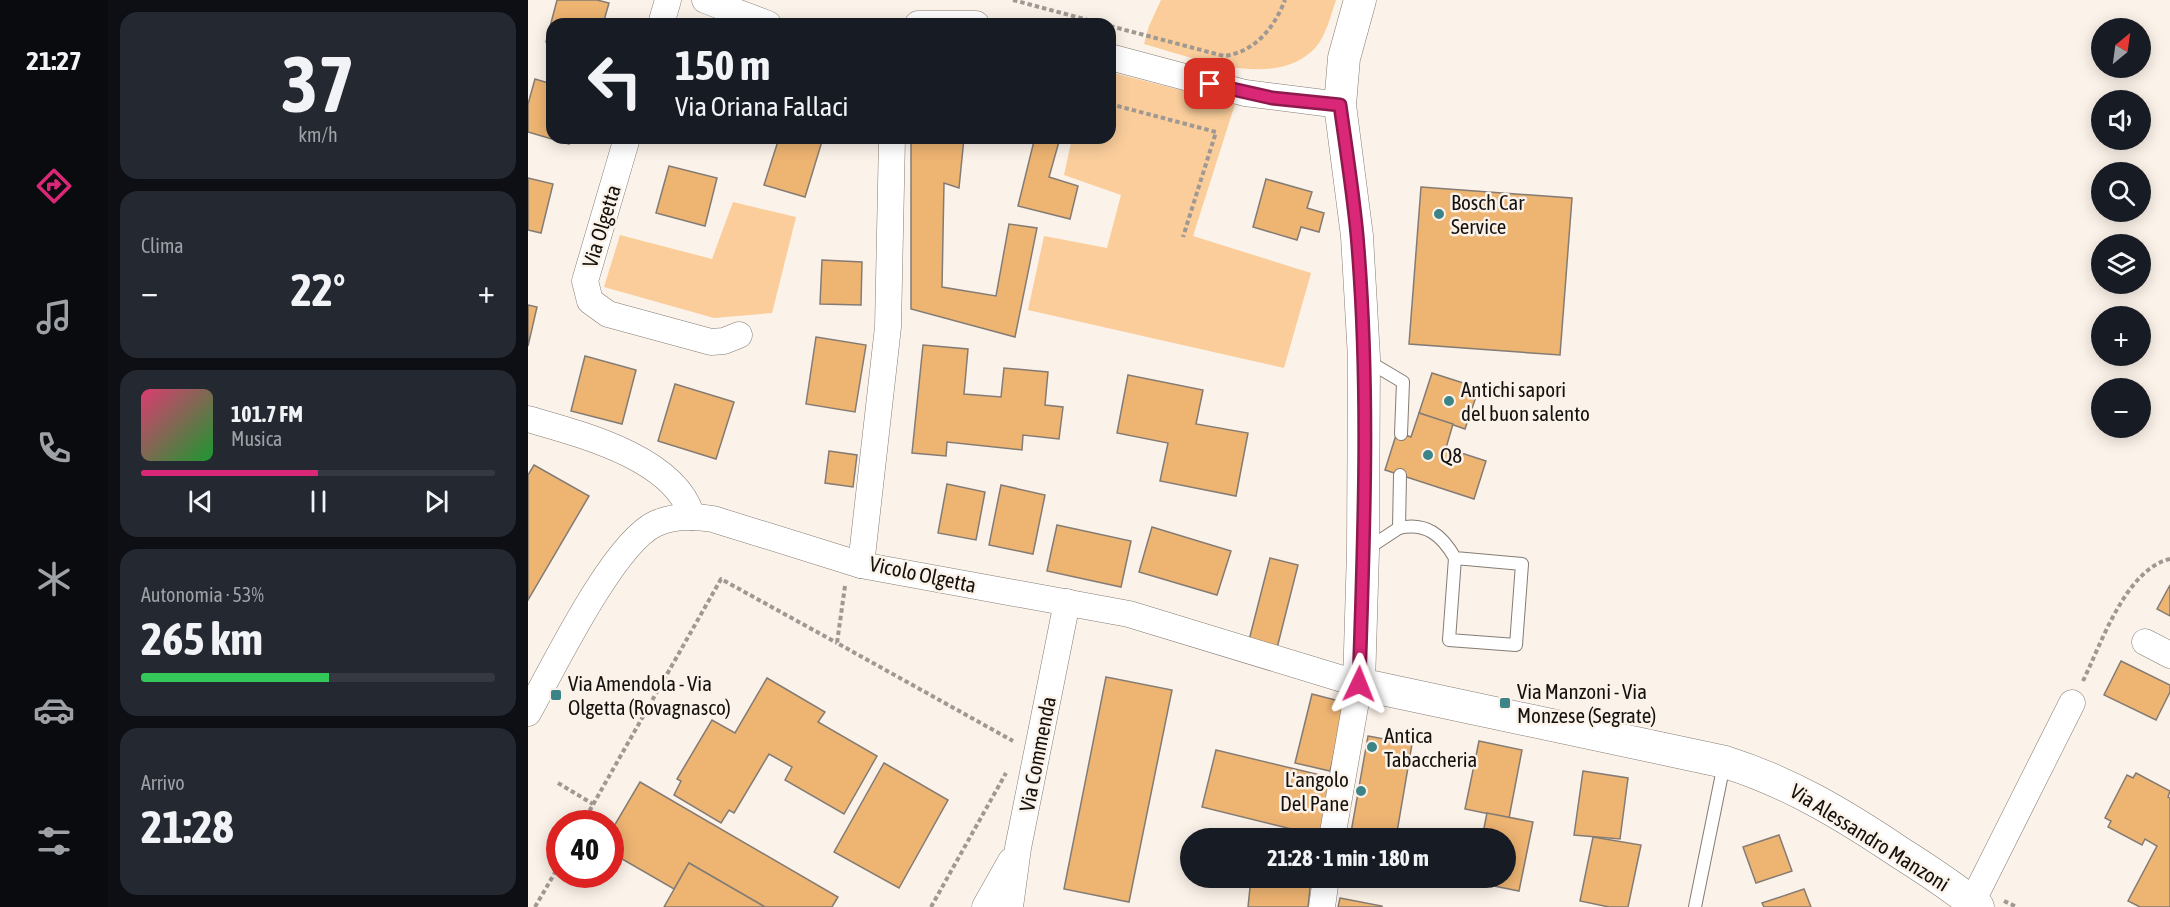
<!DOCTYPE html>
<html lang="it">
<meta charset="utf-8">
<style>
body{margin:0;font-family:"Asap Condensed",sans-serif;background:#242831;color:#f1f3f6;height:100vh;display:flex;flex-direction:column;font-size:22px;white-space:nowrap}
*{box-sizing:border-box;margin:0}
p{font-size:20px;color:#9ea1a6}
.icon{flex:none;width:33px;height:33px;fill:none;stroke:currentColor;stroke-width:2;stroke-linecap:round;stroke-linejoin:round}
.map{position:relative;flex:1;overflow:hidden}
.side{display:flex;flex-direction:column;gap:12px;padding:12px;background:#0d0f14;width:420px}
.side>*{flex:none}
.top-card{position:absolute;left:18px;top:18px;width:570px;height:126px;border-radius:18px;box-shadow:0 3px 15px #0003;background:#171b24;color:#f1f3f6;overflow:hidden}
.needle{width:39px;rotate:29deg}
.buttons{position:absolute;left:1563px;top:18px;display:grid;gap:12px}
.buttons a{display:grid;place-items:center;width:60px;height:60px;border-radius:50%;background:#171b24;box-shadow:0 3px 15px #0003;font-size:30px}
.speed{position:absolute;left:18px;top:810px;display:flex;gap:12px;font-size:30px;font-weight:700;text-align:center}
.speed>*{display:grid;place-content:center;width:78px;height:78px;border-radius:50%;background:#171b24;box-shadow:0 3px 15px #0003;line-height:1}
.speed .limit{border:9px solid #d22;background:#fff;color:#111}
.pin{position:absolute;display:grid;place-items:center;width:51px;height:51px;color:#fff;margin:-26px;border-radius:12px;box-shadow:0 3px 9px #0006}
.me{position:absolute;width:66px;margin:-33px;rotate:2deg;stroke-linejoin:round;filter:drop-shadow(0 0 4px #0008)}
.turn{display:flex;align-items:center;gap:21px;height:126px;padding:0 30px;font-size:27px}
.turn .icon{width:78px;height:78px;stroke-width:2.5}
.turn b{display:block;font-size:42px;line-height:51px}
.big{font-size:45px;font-weight:700;line-height:1.1}
.side .card{flex:1;display:flex;flex-direction:column;justify-content:center;gap:9px;min-width:0;padding:0 21px;border-radius:18px;background:#242831}
.side .dial{align-items:center;gap:0}
.dial b{font-size:78px;line-height:1}
.song{display:flex;align-items:center;gap:18px}
.cover{width:72px;height:72px;border-radius:9px;background:linear-gradient(135deg,hsl(340 70% 55%),hsl(130 70% 35%))}
.played{height:6px;border-radius:3px;background:linear-gradient(90deg,#db2777 50%,#363941 50%)}
.keys{display:flex;justify-content:space-around;direction:ltr}
.heat{display:flex;justify-content:space-between;align-items:center;font-size:33px;direction:ltr}
.charge{height:9px;border-radius:4px;background:linear-gradient(90deg,#34c759 53%,#363941 0)}
.trip{position:absolute;left:652px;top:828px;width:336px;height:60px;border-radius:30px;background:#171b24;box-shadow:0 3px 15px #0003;font-weight:700;line-height:60px;text-align:center}
main{display:flex;flex:1;min-height:0}
.tabs{display:flex;flex-direction:column;width:108px;justify-content:space-around;align-items:center;background:#090b0e;color:#9ea1a6}
.tabs .icon{width:42px;height:42px}
.tabs .selected{color:#db2777}
.tabs b{font-size:27px;color:#f1f3f6}
.map>svg:first-child{display:block}
</style>
<main>
<nav class="tabs">
<b>21:27</b>
<svg class="icon selected" aria-label="directions" viewBox="0 0 24 24"><path d="M12 3l9 9-9 9-9-9zM9 14v-3h6M13 9l2 2-2 2"/></svg>
<svg class="icon" aria-label="music" viewBox="0 0 24 24"><path d="M9 18V5l10-2v13"/><circle cx="6" cy="18" r="3"/><circle cx="16" cy="16" r="3"/></svg>
<svg class="icon" aria-label="phone" viewBox="0 0 24 24"><path d="M5 4h4l2 5-3 2q2 4 5 5l2-3 5 2v4C11 20 4 13 5 4z"/></svg>
<svg class="icon" aria-label="climate" viewBox="0 0 24 24"><path d="M12 3v18M4 7l16 10M4 17L20 7"/></svg>
<svg class="icon" aria-label="car" viewBox="0 0 24 24"><path d="M5 17H2v-5l4-1 3-4h7l3 4 3 1v5h-3M9 17h6M6 11h13"/><circle cx="7" cy="17" r="2"/><circle cx="17" cy="17" r="2"/></svg>
<svg class="icon" aria-label="filters" viewBox="0 0 24 24"><path d="M4 7h16M4 17h16"/><circle cx="9" cy="7" r="2"/><circle cx="15" cy="17" r="2"/></svg>
</nav>
<section class="side">
<div class="card dial"><b>37</b><p>km/h</p></div>
<div class="card"><p>Clima</p>
<div class="heat"><a>−</a><b class="big">22°</b><a>+</a></div>
</div>
<div class="card">
<div class="song"><i class="cover"></i><div><b>101.7 FM</b><p>Musica</p></div></div>
<div class="played"></div>
<div class="keys"><svg class="icon" aria-label="previous" viewBox="0 0 24 24"><path d="M18 5L8 12l10 7zM5 5v14"/></svg><svg class="icon" aria-label="pause" viewBox="0 0 24 24"><path d="M8 5v14M16 5v14"/></svg><svg class="icon" aria-label="next" viewBox="0 0 24 24"><path d="M6 5l10 7-10 7zM19 5v14"/></svg></div>
</div>
<div class="card"><p>Autonomia · 53%</p><b class="big">265 km</b><div class="charge"></div></div>
<div class="card"><p>Arrivo</p><b class="big">21:28</b></div>
</section>
<div class="map">
<svg width="1642" height="907" viewBox="0 0 1642 907">
<rect width="100%" height="100%" fill="#fbf2e9"/>
<g fill="#facd9b">
<path d="M 633,0 L 808,0 C 803,15 798,35 788,47 C 748,92 664,57 616,44 L 621,26 Z"/>
<polygon points="582,72 707,104 665,236 783,273 756,368 500,310 516,236 579,248 593,195 536,175 544,138 582,138"/>
<polygon points="205,202 268,217 244,313 186,318 76,287 92,235 184,259"/>
</g>
<g fill="#eeb472" stroke="#847c74" stroke-width="1.5">
<polygon points="29,0 69,0 81,3 75,24 24,24 24,43 18,42"/>
<polygon points="7,79 24,84 24,138 43,138 41,144 0,132 0,104"/>
<polygon points="251,138 295,138 277,197 236,185"/>
<polygon points="383,138 436,138 431,188 416,183 414,287 468,296 481,224 509,228 487,337 383,309"/>
<polygon points="494,138 532,138 521,177 550,186 542,219 490,206 506,141"/>
<polygon points="141,166 189,178 177,226 128,213"/>
<polygon points="0,178 25,184 13,233 0,230"/>
<polygon points="738,179 784,192 779,208 796,213 791,232 773,227 769,240 725,227"/>
<polygon points="893,187 1044,198 1032,355 881,344"/>
<polygon points="294,260 334,262 333,305 292,304"/>
<polygon points="0,305 9,307 0,346"/>
<polygon points="288,337 338,345 327,412 278,404"/>
<polygon points="395,345 440,349 436,394 473,397 476,368 520,372 517,405 535,407 531,439 495,435 494,450 419,442 418,456 384,453"/>
<polygon points="57,356 108,370 94,424 43,411"/>
<polygon points="904,373 951,388 937,429 891,413"/>
<polygon points="600,375 675,390 668,424 720,433 708,496 632,481 640,443 589,433"/>
<polygon points="147,384 206,402 188,459 130,441"/>
<polygon points="891,413 925,424 918,448 958,461 946,499 857,470 869,432 883,437"/>
<polygon points="301,451 329,455 325,487 297,483"/>
<polygon points="6,465 61,496 0,600 0,475"/>
<polygon points="419,484 457,492 448,540 410,533"/>
<polygon points="473,485 517,495 505,554 461,545"/>
<polygon points="529,525 603,541 593,587 519,571"/>
<polygon points="624,527 703,551 689,595 611,572"/>
<polygon points="742,558 770,565 748,652 720,644"/>
<polygon points="1642,585 1642,616 1629,609"/>
<polygon points="1593,661 1642,685 1642,692 1628,720 1576,695"/>
<polygon points="578,677 644,690 601,902 536,889"/>
<polygon points="239,678 297,712 290,722 349,756 316,814 257,780 264,767 241,754 206,813 201,810 193,823 146,795 153,781 149,779 184,720 207,733"/>
<polygon points="784,694 819,703 802,771 767,763"/>
<polygon points="840,736 884,744 868,838 822,838"/>
<polygon points="951,741 994,750 981,818 937,809"/>
<polygon points="688,750 805,778 792,836 674,807"/>
<polygon points="356,763 420,800 371,888 306,852"/>
<polygon points="1055,771 1100,778 1092,839 1046,835"/>
<polygon points="1608,773 1642,791 1640,797 1642,798 1642,907 1612,907 1600,901 1629,846 1617,839 1614,845 1580,827 1583,821 1577,818 1599,775 1605,778"/>
<polygon points="112,782 310,897 304,907 237,907 161,863 146,889 82,852 82,833"/>
<polygon points="959,813 1005,822 991,891 946,882 947,878 978,878 978,838 954,838"/>
<polygon points="746,831 789,838 745,838"/>
<polygon points="1251,835 1264,871 1228,883 1215,847"/>
<polygon points="1065,837 1113,845 1100,907 1081,907 1052,901"/>
<polygon points="161,863 237,907 136,907"/>
<polygon points="723,878 783,878 780,907 720,907"/>
<polygon points="1276,889 1283,907 1236,907 1234,903"/>
<polygon points="812,898 854,906 854,907 810,907"/>
</g>
<g fill="none" stroke-linecap="round" stroke-linejoin="round">
<g stroke="#847c74" stroke-width="14">
<g id="service">
<polyline points="838,360 875,382 873,434"/>
<path d="M 871,528 C 898,522 914,535 927,558 L 921,640 L 988,645 L 994,564 L 927,558"/>
<polyline points="839,549 871,528 872,475"/>
<polyline points="1167,907 1196,764"/>
</g>
</g>
<g stroke="#847c74" stroke-width="27">
<g id="minor">
<polyline points="177,0 240,24"/>
<polyline points="133,24 140,0"/>
<polyline points="390,24 448,24"/>
<polyline points="582,57 717,93 812,105"/>
<polyline points="99,138 57,281 62,301 80,314 183,342 196,341 211,335"/>
<path d="M 0,419 C 52,434 148,458 164,517"/>
<polyline points="333,565 360,327 364,138"/>
<polyline points="1617,642 1642,655"/>
<path d="M 0,713 C 25,668 85,544 127,524 C 145,515 166,516 185,519 L 333,565 L 601,614 L 831,684 L 804,838"/>
<polyline points="1444,902 1544,703"/>
<polyline points="457,907 483,861"/>
<polyline points="482,907 490,848 539,602"/>
<polyline points="794,907 798,878"/>
</g>
</g>
<g stroke="#847c74" stroke-width="33">
<path id="tertiary" d="M 832,0 L 816,58 L 812,105 L 829,236 L 836,358 L 835,551 L 831,684 L 1197,762 C 1261,782 1316,815 1371,852 C 1398,869 1425,887 1450,907"/>
</g>
<g stroke="#a09993" stroke-width="4" stroke-dasharray="4.5 3" stroke-linecap="butt">
<polyline points="485,0 575,24"/>
<path d="M 582,26 L 696,56 C 727,52 746,28 757,0"/>
<polyline points="582,104 688,132 655,237"/>
<polyline points="317,586 309,643 485,741"/>
<path d="M 1555,681 C 1573,644 1598,569 1642,559"/>
<polyline points="30,783 65,804"/>
<polyline points="54,824 193,579 309,643"/>
<polyline points="1476,901 1489,907"/>
<polyline points="7,907 32,864"/>
<polyline points="403,907 478,773"/>
</g>
<use href="#service" stroke="#fff" stroke-width="12"/>
<use href="#minor" stroke="#fff" stroke-width="26"/>
<use href="#tertiary" stroke="#fff" stroke-width="32"/>
</g>
<g fill="none" stroke-linecap="round" stroke-linejoin="round">
<g stroke="#8e194d" stroke-width="15">
<path id="route" d="M 682,84 L 744,98 L 812,105 C 818,148 825,192 829,235 C 842,384 836,535 831,684"/>
</g>
<use href="#route" stroke="#db2777" stroke-width="10"/>
</g>
<g fill="#3c8487" stroke="#fbf2e9" stroke-width="2">
<circle cx="911" cy="214" r="6"/>
<circle cx="921" cy="401" r="6"/>
<circle cx="900" cy="455" r="6"/>
<rect x="22" y="689" width="12" height="12" rx="3"/>
<rect x="971" y="697" width="12" height="12" rx="3"/>
<circle cx="844" cy="747" r="6"/>
<circle cx="833" cy="791" r="6"/>
</g>
<g text-anchor="middle" dominant-baseline="central" stroke-width="5" stroke-linejoin="round" paint-order="stroke">
<g font-size="21" fill="#14110e" stroke="#fbf2e9" text-anchor="start">
<text x="923" y="202">Bosch Car<tspan x="923" dy="24">Service</tspan></text>
<text x="933" y="389">Antichi sapori<tspan x="933" dy="24">del buon salento</tspan></text>
<text x="912" y="455">Q8</text>
<text x="40" y="683">Via Amendola - Via<tspan x="40" dy="24">Olgetta (Rovagnasco)</tspan></text>
<text x="989" y="691">Via Manzoni - Via<tspan x="989" dy="24">Monzese (Segrate)</tspan></text>
<text x="856" y="735">Antica<tspan x="856" dy="24">Tabaccheria</tspan></text>
<text x="821" y="779" text-anchor="end">L'angolo<tspan x="821" dy="24">Del Pane</tspan></text>
</g>
<g font-size="21" fill="#14110e" stroke="#fbf2e9">
<text transform="translate(73 226) rotate(-73)">Via Olgetta</text>
<text transform="translate(395 574) rotate(12)">Vicolo Olgetta</text>
<text transform="translate(509 754) rotate(-79)">Via Commenda</text>
<text transform="translate(1342 837) rotate(32)">Via Alessandro Manzoni</text>
</g>
</g>
</svg>
<div class="buttons">
<a><svg class="needle" viewBox="-14 -14 28 28"><path d="M0-13l5 13h-10z" fill="#e53935"/><path d="M0 13l5-13h-10z" fill="#9ea1a6"/></svg></a>
<a><svg class="icon" aria-label="sound" viewBox="0 0 24 24"><path d="M4 9h4l5-4v14l-5-4H4zM17 9q2 3 0 6"/></svg></a>
<a><svg class="icon" aria-label="search" viewBox="0 0 24 24"><circle cx="10" cy="10" r="6"/><path d="M15 15l6 6"/></svg></a>
<a><svg class="icon" aria-label="layers" viewBox="0 0 24 24"><path d="M12 4l9 5-9 5-9-5zM3 14l9 5 9-5"/></svg></a>
<a>+</a>
<a>−</a>
</div>
<div class="speed"><div class="limit">40</div></div>
<div class="pin" style="left:682px;top:84px;background:#d93025"><svg class="icon" aria-label="arrive" viewBox="0 0 24 24"><path d="M6 21V4h12l-3 4 3 4H6"/></svg></div>
<svg class="me" style="left:831px;top:684px" viewBox="-20 -20 40 40"><path d="M0-17L14 15 0 8-14 15z" fill="#db2777" stroke="#fff" stroke-width="4"/></svg>
<div class="trip">21:28 · 1 min · 180 m</div>
<div class="top-card">
<div class="turn"><svg class="icon" aria-label="left" viewBox="0 0 24 24"><path d="M17 20v-9H6M10 6l-5 5 5 5"/></svg><div><b>150 m</b>Via Oriana Fallaci</div></div>
</div>
</div>
</main>
